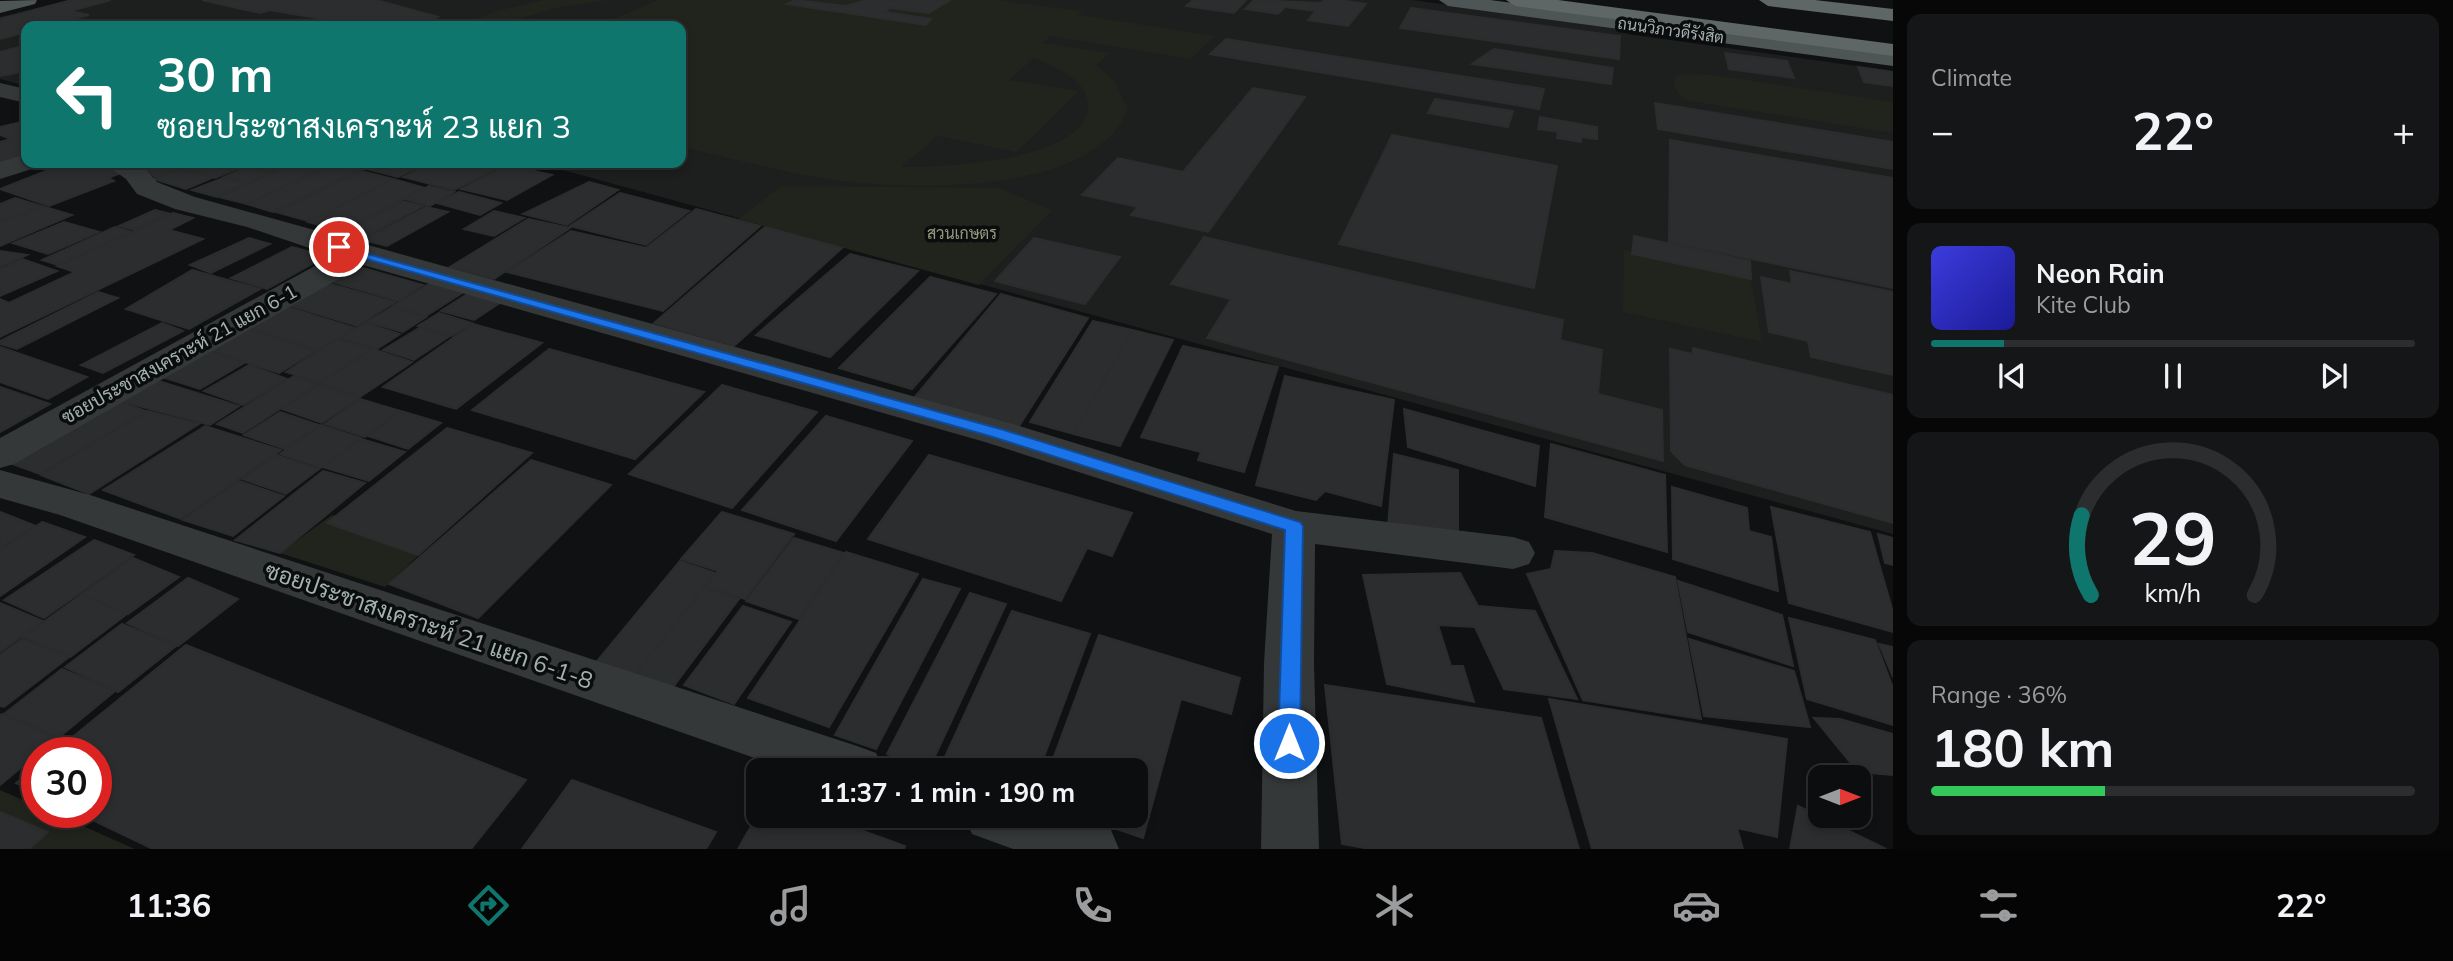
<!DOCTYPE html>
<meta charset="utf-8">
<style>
body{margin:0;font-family:Mulish,Sarabun,sans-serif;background:#151617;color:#f1f3f6;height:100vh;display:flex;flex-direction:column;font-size:26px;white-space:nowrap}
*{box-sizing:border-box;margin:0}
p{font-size:23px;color:#9a9c9e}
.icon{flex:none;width:38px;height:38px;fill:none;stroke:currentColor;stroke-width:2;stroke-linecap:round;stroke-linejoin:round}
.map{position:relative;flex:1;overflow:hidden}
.details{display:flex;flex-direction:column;gap:14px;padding:14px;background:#070708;width:560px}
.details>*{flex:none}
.guide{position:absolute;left:21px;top:21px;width:665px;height:147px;border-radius:14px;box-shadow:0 4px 10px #0003,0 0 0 2px #2c2d2e;background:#0f766e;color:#fff;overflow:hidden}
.needle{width:46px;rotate:90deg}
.tools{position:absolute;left:1808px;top:765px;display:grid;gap:14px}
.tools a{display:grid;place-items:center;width:63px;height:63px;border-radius:14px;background:#0c0d0e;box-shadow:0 4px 10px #0003,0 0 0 2px #2c2d2e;font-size:35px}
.speed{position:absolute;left:21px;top:737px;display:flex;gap:14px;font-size:35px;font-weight:700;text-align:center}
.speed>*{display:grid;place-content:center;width:91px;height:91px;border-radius:50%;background:#0c0d0e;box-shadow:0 4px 10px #0003,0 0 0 2px #2c2d2e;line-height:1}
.speed .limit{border:10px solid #d22;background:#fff;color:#111}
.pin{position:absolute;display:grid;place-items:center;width:60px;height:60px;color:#fff;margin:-30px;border:4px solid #fff;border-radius:50%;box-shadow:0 2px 7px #0007}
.me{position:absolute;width:77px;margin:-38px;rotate:0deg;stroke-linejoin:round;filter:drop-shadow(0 0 5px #0008)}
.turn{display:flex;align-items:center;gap:24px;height:147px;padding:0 21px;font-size:32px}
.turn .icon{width:91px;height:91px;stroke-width:2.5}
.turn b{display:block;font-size:49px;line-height:60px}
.big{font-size:52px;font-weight:700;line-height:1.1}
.details .card{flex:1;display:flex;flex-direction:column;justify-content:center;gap:10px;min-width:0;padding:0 24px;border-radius:14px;background:#151617}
.details .dial{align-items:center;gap:0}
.dial svg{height:182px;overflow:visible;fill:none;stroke:#2c2d2e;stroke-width:7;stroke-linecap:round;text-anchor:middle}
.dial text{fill:#f1f3f6;stroke:none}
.song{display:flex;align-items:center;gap:21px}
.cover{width:84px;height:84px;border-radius:10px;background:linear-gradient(135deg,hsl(240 70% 55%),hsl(240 70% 35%))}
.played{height:7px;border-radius:4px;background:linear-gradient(90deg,#0f766e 15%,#2c2d2e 15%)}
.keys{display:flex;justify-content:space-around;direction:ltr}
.heat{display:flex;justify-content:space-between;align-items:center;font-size:38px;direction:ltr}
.charge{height:10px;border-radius:5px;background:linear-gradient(90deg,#34c759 36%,#2c2d2e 0)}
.trip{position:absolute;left:746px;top:758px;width:402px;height:70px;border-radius:14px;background:#0c0d0e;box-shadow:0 4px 10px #0003,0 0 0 2px #2c2d2e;font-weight:700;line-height:70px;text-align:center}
.tab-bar{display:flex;height:112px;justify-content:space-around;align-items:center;background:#050506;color:#9a9c9e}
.tab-bar .icon{width:49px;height:49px}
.tab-bar .active{color:#0f766e}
.tab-bar b{font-size:32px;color:#f1f3f6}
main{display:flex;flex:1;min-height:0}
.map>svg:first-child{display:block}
</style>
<main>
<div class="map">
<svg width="1893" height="849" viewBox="0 0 1893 849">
<rect width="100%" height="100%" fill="#101112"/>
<polygon fill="#1d1e1e" points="69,0 1412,0 1626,29 1627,34 1893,71 1893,534 537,163 681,163 681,26 26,26 26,86 0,79 0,17"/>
<g fill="#21241d" fill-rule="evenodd">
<polygon points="544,0 609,0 560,7 493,26 456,26 500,10"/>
<path d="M 658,0 L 995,0 L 1082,11 L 1073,20 L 1080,15 L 1214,36 L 1191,59 L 1050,36 L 1043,43 L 1110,53 L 1096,65 L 1114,80 L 1128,109 C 1096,194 918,190 843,181 C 789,175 734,158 681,147 L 681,26 L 597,26 ZM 1034,58 C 1055,67 1087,79 1088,105 C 1088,162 940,167 901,167 L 938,136 L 1017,152 L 1079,91 L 1009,80 Z"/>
<polygon points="1683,74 1713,75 1893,102 1893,133 1684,100 1674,87 1675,77"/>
<polygon points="781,186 999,188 1052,210 979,285 738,219"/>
<polygon points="1624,250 1750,275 1762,342 1623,312"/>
<polygon points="332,515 425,549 385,587 280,553"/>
<polygon points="0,790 37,806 37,812 51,812 135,849 0,849"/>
</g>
<g fill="#2c2d2e" stroke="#2b2d2d" stroke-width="2">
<polygon points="72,0 111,0 70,11 89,15 48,26 26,26 26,32 0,39 0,19"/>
<polygon points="202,0 376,0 438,17 413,26 363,26 270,10 260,13"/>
<polygon points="795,0 846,6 867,0 950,0 929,13 890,8 884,12 931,19 926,25 787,4"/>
<polygon points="1193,0 1246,0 1234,13 1186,6"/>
<polygon points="1254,0 1321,3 1324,0 1339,0 1366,4 1348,26 1308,20 1316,11 1285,7 1278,14 1245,9"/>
<polygon points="1411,8 1620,36 1619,59 1400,28"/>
<polygon points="1226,39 1544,89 1539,109 1210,54"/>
<polygon points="26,45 24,67 26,71 0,76 0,52"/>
<polygon points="1494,49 1613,68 1611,84 1472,64"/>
<polygon points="1725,53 1787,61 1794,78 1729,69"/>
<polygon points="1858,67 1893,72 1893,86 1864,82"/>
<polygon points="1253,88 1305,97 1208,232 1131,215 1138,207 1082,195 1118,158 1183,172"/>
<polygon points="1435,99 1513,111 1508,127 1428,113"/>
<polygon points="1655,103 1893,142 1893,169 1658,129"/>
<polygon points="1540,117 1597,127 1597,139 1581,137 1581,142 1557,138 1558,132 1538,129"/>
<polygon points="26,121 26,157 0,166 0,142 11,139 0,135 0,127"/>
<polygon points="1392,135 1557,166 1534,288 1339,244"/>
<polygon points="1670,140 1893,178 1893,288 1669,242"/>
<polygon points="66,163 86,163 121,173 108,178 114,181 49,206 0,189"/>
<polygon points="165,163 180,168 156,178 147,170"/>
<polygon points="195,163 251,163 215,178 183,168"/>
<polygon points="261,163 291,163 269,172 251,167"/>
<polygon points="293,163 336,163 247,204 219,197"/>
<polygon points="338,163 364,169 273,212 247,204"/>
<polygon points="374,163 426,163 398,177 363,168"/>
<polygon points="431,163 507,163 454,190 403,177"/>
<polygon points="507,165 552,175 507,200 461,189"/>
<polygon points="247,167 270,173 248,183 224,177"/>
<polygon points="182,169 212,178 186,189 154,179"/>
<polygon points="362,171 393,179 308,221 276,212"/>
<polygon points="223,178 247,183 217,197 192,190"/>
<polygon points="393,179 425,188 341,231 308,222"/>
<polygon points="589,182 618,190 567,225 523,214"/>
<polygon points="429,186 454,192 430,206 404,199"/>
<polygon points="459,192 501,203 480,215 437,203"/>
<polygon points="620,193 689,211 646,245 570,226"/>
<polygon points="15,198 41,206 0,223 0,204"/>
<polygon points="402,201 423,206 361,239 340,233"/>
<polygon points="41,206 72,215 0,246 0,223"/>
<polygon points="426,207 448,212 387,246 363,240"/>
<polygon points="696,209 760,226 663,311 507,272 571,231 646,248"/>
<polygon points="155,210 171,214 135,230 119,226"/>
<polygon points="494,211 524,218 494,236 464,229"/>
<polygon points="173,213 193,218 169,230 203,239 0,337 0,299 9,303 75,272 57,266"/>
<polygon points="528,219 570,228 494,279 450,267"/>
<polygon points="64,222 99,232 48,254 13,243"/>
<polygon points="115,227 132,232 58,265 42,260"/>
<polygon points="765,227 842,248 734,346 654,323"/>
<polygon points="1634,236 1750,261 1751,279 1632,254"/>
<polygon points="1204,237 1563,320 1560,340 1602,350 1598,394 1662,410 1663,461 1207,338 1231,299 1171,284"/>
<polygon points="249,238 270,244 211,273 190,265"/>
<polygon points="1034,238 1120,257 1085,304 995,281"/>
<polygon points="292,247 326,256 267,289 231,278"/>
<polygon points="0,251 27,255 0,267"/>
<polygon points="850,254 918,271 830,357 756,335"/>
<polygon points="22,259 57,271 0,296 0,269"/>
<polygon points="359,267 423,285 398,301 333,282"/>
<polygon points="192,270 260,289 189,329 126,309"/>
<polygon points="1790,271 1893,292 1893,375 1811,357 1808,341 1769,332 1761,277 1792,284"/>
<polygon points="930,277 996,294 912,389 839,368"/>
<polygon points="432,282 465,291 426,316 393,306"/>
<polygon points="327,283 395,302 357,326 288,305"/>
<polygon points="472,291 504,300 474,320 441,311"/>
<polygon points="98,292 118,298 17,349 0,344 0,341"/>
<polygon points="1001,294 1088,318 1019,426 914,398"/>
<polygon points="284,306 355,328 318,350 247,327"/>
<polygon points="392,307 426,317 403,332 367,322"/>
<polygon points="439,313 472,323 452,336 418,326"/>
<polygon points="1093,321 1132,330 1074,434 1030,422"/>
<polygon points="162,323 183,331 103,373 81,365"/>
<polygon points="365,323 400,334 377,349 341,338"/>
<polygon points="473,324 542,343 456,409 383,387"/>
<polygon points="246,328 316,351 279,373 207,350"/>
<polygon points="419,328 450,336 414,360 383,350"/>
<polygon points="1132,330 1173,340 1120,446 1074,434"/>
<polygon points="338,339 372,349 320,383 286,372"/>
<polygon points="1183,346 1278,367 1244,472 1198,460 1201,452 1141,437"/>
<polygon points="0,347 87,377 48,399 0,382"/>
<polygon points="1693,348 1893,395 1893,523 1685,465 1671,451 1670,349 1693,354"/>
<polygon points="373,349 412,362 360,397 320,384"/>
<polygon points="549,349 704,392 635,459 472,410"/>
<polygon points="206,350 244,363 200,389 159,376"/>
<polygon points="249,365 287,379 243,405 204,391"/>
<polygon points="294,376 318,384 243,433 217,424"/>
<polygon points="1285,376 1394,400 1381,506 1325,491 1316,500 1256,485"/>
<polygon points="152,379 239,406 210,425 116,400"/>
<polygon points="319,385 359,398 322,423 282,409"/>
<polygon points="722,385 817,412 732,508 629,474"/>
<polygon points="0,387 50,404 0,432"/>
<polygon points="360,399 400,411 365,437 325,424"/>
<polygon points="114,400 146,411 40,474 7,462"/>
<polygon points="1404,409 1539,446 1535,486 1408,447"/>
<polygon points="148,411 199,424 89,494 41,475"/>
<polygon points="401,411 441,423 408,449 368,436"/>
<polygon points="280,412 319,425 285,449 244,435"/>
<polygon points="826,416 912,441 836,541 742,510"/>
<polygon points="321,425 361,438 321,468 280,454"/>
<polygon points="205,426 281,450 181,519 103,490"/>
<polygon points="447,428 532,453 418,555 327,523"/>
<polygon points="361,439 405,452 369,481 323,467"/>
<polygon points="1551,444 1665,475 1667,552 1545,517"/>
<polygon points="1394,454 1458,470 1458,535 1388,526"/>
<polygon points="276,455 319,469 286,494 242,479"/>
<polygon points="929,455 1132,513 1112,556 1087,548 1061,601 868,539"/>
<polygon points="531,460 611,485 478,618 389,584"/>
<polygon points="323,471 365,483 280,553 235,540"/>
<polygon points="239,481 284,496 233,536 183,520"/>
<polygon points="1672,487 1747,508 1749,531 1771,537 1778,591 1673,559"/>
<polygon points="1771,507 1870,532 1893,612 1893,632 1789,603"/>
<polygon points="0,512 36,526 0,549"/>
<polygon points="722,512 794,534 745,599 706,586 718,571 681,559"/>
<polygon points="42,522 85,537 0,596 0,550"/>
<polygon points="1878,534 1893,538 1893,565 1885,563"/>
<polygon points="794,538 844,553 799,619 746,601"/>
<polygon points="94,540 134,555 44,618 4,600"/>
<polygon points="1555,551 1592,553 1675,577 1701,719 1583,700 1527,574 1551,569"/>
<polygon points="846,552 918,574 829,727 748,698"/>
<polygon points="133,558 179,577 128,614 82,594"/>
<polygon points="680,561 715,573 631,680 593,666"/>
<polygon points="1460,573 1478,606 1535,611 1577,699 1504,689 1475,627 1438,625 1451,666 1463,666 1474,702 1387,684 1363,575"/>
<polygon points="188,578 238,599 178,646 127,623"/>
<polygon points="923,579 960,589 876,749 835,735"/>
<polygon points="1678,581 1782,615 1793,666 1688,632"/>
<polygon points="705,587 739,599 670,691 633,678"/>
<polygon points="970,593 1006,604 929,769 887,754"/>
<polygon points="81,595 127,614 70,657 23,637"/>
<polygon points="0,603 43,621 0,652"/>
<polygon points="743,606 791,622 734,704 684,685"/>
<polygon points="1012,611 1090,634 1039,770 939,770"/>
<polygon points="1789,618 1875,640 1893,688 1893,725 1807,699"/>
<polygon points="122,624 176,646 118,692 65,667"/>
<polygon points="1099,635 1240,678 1231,714 1181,699 1143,838 1078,816 1136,816 1136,770 1049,770"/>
<polygon points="22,639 69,657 4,707 0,706 0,655"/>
<polygon points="1689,639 1794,671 1810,727 1704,716"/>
<polygon points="1879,644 1893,647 1893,677"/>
<polygon points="186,645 526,780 471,849 153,849 76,812 96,812 96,752 54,752"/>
<polygon points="62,669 115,691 58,738 4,714"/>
<polygon points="1325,685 1541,718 1579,849 1370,849 1342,844"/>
<polygon points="1549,699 1787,739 1777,837 1737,828 1743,849 1592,849"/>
<polygon points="2,714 57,738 0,785 0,716"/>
<polygon points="1814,718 1840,719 1893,734 1893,775 1858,772"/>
<polygon points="37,767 37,793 16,783"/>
<polygon points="572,780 716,832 706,849 522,849"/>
<polygon points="1798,806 1886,849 1790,849"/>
<polygon points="0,812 48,832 29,849 0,849"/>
<polygon points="758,814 822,816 905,846 904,849 738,849"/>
</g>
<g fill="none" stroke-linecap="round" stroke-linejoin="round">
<g fill="#343838" fill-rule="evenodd">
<polygon points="0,83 26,89 26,103 0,97"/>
<polygon points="26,154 26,163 39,163 35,168 0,179 0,162"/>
<polygon points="103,163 136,163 144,167 157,182 195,197 1013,424 1296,511 1513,537 1529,542 1535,553 1529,564 1513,569 1315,544 1314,663 1319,849 1261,849 1264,663 1272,534 985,442 363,265 14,464 0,468 0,438 333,256 247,227 175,209 137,194 126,179"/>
<polygon points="0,470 90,495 857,746 876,753 884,770 789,770 60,515 0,498"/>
<polygon points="964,816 1070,816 1111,830 1119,849 1013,849 972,834"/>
</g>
<g fill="#4e5555" fill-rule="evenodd">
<polygon points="37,0 35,4 0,13 0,1"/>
<polygon points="1439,0 1490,0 1893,54 1893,66 1448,6"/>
</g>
<g fill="#5e6766" fill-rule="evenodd">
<polygon points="1506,0 1558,0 1893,44 1893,56 1515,6"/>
<polygon points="1759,0 1815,0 1893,9 1893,21 1768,6"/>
</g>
</g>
<polygon fill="#1a73e8" stroke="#114b97" stroke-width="2" points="335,245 1004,430 1300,522 1303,526 1300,743 1297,749 1289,752 1281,749 1278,743 1285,530 993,437 335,250"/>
<g text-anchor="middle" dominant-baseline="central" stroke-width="7" stroke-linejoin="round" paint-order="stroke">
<g font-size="16" fill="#a3b1b0" stroke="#0b0c0d">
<text transform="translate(1671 30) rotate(8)">ถนนวิภาวดีรังสิต</text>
</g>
<g font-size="16" fill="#929a7c" stroke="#0b0c0d">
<text x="962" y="233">สวนเกษตร</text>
</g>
<g font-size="19" fill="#a3b1b0" stroke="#0b0c0d">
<text transform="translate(179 354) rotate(-29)">ซอยประชาสงเคราะห์ 21 แยก 6-1</text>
</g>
<g font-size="23" fill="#a3b1b0" stroke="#0b0c0d">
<text transform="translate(429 625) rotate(19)">ซอยประชาสงเคราะห์ 21 แยก 6-1-8</text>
</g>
</g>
</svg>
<div class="tools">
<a><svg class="needle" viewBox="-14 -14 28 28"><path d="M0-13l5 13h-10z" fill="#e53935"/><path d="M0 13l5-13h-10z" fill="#9a9c9e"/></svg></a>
</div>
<div class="speed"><div class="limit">30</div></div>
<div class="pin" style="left:339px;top:247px;background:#d93025"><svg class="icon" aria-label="arrive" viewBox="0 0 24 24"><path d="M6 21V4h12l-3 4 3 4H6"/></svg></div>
<svg class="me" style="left:1289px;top:743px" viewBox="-20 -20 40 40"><circle r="17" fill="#1a73e8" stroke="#fff" stroke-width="3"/><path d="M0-11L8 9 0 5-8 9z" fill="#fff"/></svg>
<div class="trip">11:37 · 1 min · 190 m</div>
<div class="guide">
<div class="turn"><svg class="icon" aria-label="left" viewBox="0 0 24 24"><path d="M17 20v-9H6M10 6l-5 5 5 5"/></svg><div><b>30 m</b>ซอยประชาสงเคราะห์ 23 แยก 3</div></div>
</div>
</div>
<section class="details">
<div class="card"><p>Climate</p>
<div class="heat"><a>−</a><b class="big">22°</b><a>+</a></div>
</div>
<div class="card">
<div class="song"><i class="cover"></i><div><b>Neon Rain</b><p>Kite Club</p></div></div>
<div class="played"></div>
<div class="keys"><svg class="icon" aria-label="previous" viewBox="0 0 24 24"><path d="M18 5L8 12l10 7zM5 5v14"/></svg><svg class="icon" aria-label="pause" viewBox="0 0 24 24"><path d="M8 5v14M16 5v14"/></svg><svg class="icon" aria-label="next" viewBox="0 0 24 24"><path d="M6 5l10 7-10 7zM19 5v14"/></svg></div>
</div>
<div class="card dial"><svg viewBox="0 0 100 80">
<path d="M14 69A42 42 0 1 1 86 69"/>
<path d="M14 69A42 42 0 0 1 10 34" stroke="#0f766e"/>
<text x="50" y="56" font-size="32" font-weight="700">29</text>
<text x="50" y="72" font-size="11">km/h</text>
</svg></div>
<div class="card"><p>Range · 36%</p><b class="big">180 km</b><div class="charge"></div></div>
</section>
</main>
<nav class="tab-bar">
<b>11:36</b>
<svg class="icon active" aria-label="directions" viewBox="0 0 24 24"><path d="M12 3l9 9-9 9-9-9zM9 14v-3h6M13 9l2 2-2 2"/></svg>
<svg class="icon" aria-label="music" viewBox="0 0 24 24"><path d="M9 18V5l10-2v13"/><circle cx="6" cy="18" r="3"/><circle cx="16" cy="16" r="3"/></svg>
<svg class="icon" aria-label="phone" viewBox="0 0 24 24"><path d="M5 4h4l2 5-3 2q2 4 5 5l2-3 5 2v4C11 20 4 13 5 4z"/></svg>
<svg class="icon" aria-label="climate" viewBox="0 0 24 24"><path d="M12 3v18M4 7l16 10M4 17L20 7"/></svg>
<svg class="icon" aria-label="car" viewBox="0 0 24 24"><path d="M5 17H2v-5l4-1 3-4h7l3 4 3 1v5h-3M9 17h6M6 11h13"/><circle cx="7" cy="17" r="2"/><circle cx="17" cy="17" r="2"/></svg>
<svg class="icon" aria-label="filters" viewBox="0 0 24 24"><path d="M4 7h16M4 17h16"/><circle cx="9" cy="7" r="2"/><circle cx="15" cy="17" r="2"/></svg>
<b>22°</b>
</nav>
